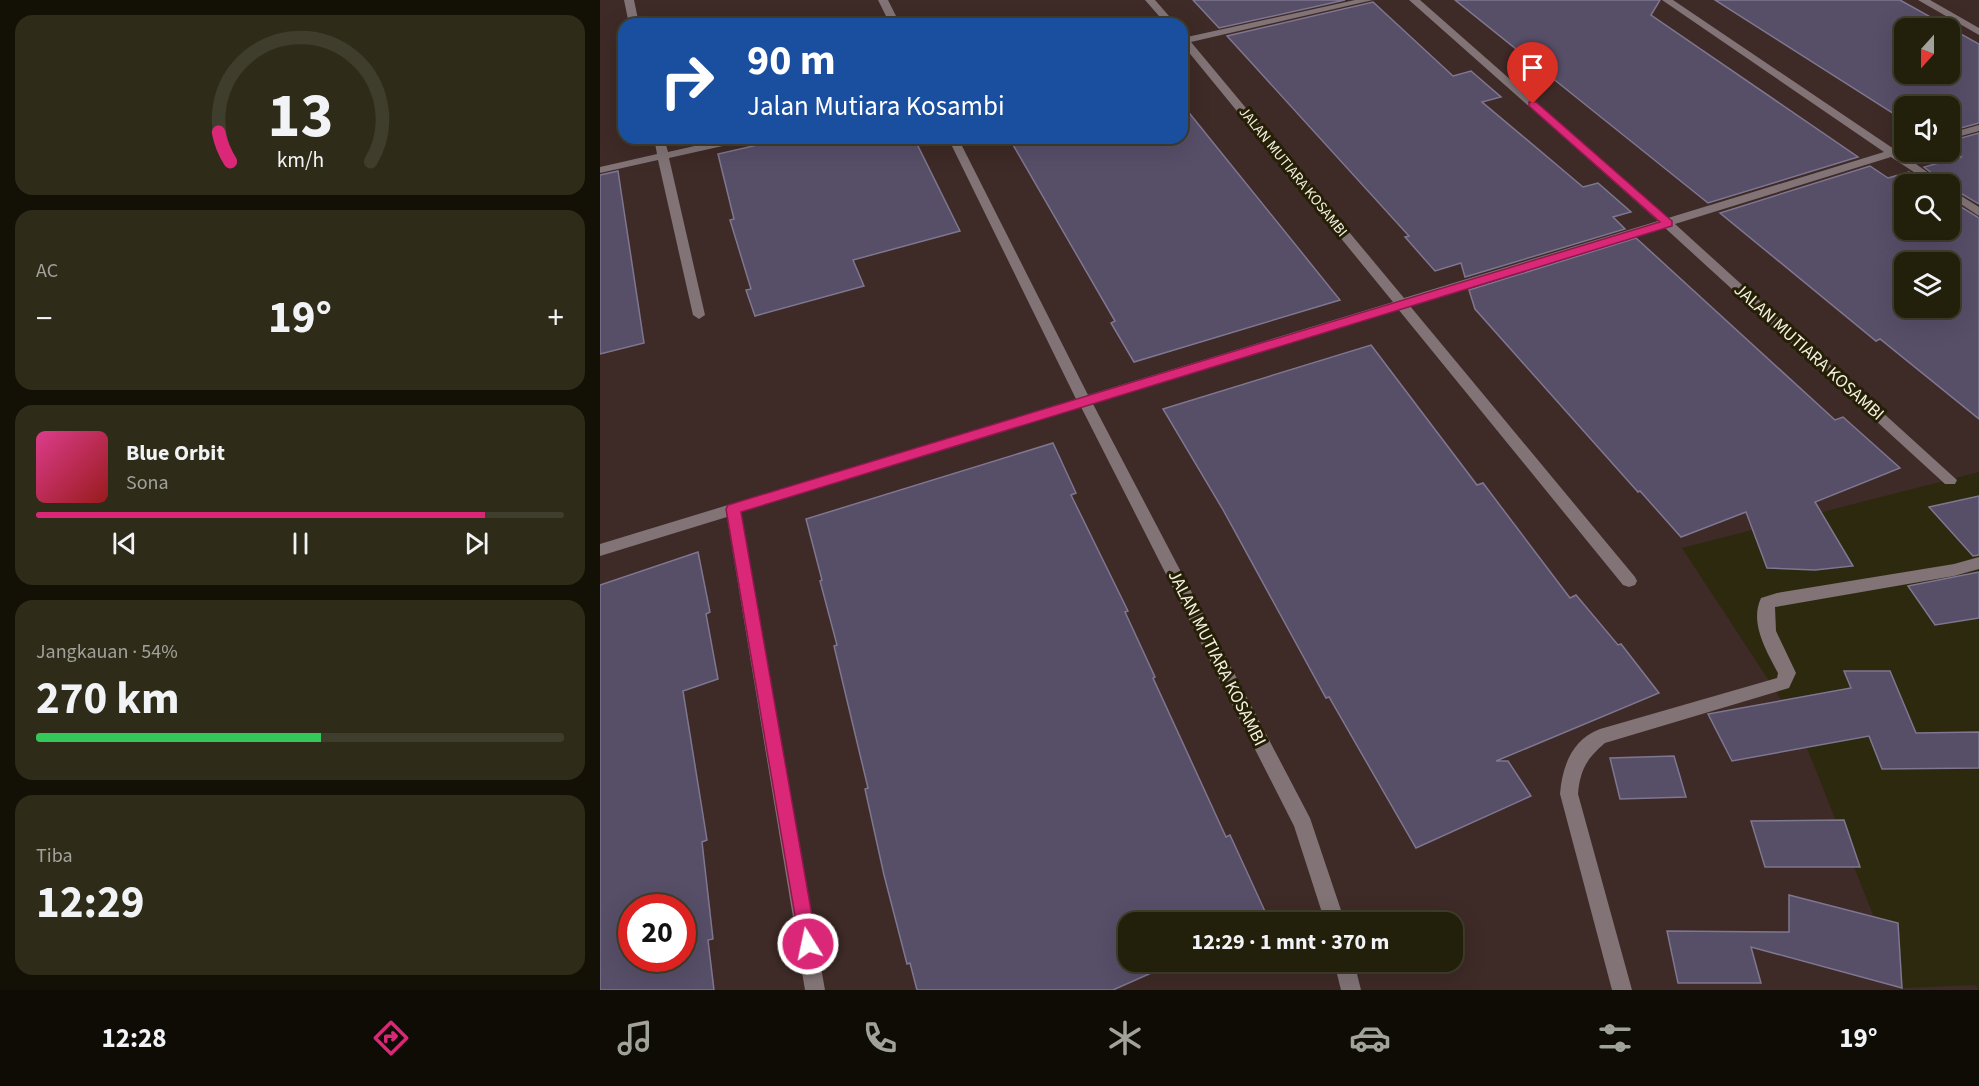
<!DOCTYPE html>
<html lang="id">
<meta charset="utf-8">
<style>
body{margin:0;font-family:"Source Sans 3",sans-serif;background:#2e2c18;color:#f1f3f6;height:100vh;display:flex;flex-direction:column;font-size:22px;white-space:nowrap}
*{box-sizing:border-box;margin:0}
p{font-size:20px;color:#a2a29c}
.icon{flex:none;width:33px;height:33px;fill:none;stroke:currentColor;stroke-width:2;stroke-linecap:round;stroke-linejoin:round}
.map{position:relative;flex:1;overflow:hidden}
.drawer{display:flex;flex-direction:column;gap:15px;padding:15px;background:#131106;width:600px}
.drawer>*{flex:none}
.guide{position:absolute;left:18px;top:18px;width:570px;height:126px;border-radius:18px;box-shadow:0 6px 24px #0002,0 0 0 2px #3f3d2b;background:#1a4fa0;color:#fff;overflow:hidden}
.needle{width:39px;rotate:201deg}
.controls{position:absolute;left:1294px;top:18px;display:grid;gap:12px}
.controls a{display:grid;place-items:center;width:66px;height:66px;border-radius:12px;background:#221f0a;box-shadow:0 6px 24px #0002,0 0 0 2px #3f3d2b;font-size:30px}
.speed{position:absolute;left:18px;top:894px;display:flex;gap:12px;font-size:30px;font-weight:700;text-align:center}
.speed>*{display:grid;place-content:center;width:78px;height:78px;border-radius:50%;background:#221f0a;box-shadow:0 6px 24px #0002,0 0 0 2px #3f3d2b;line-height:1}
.speed .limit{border:9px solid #d22;background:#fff;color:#111}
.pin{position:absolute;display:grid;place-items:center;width:51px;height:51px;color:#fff;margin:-62px -26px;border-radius:50% 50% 50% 0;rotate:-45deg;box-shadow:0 0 6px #0007}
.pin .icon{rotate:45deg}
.me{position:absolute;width:66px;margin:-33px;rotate:350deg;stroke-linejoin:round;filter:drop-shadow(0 0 4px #0008)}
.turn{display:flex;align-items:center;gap:21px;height:126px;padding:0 30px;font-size:27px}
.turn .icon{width:78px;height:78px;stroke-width:2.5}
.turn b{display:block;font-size:42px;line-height:51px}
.big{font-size:45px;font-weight:700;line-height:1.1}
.drawer .widget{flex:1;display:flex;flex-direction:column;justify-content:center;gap:9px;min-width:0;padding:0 21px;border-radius:18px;background:#2e2c18}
.drawer .dial{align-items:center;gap:0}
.dial svg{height:156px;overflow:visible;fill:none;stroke:#3f3d2b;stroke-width:7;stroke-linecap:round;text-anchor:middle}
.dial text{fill:#f1f3f6;stroke:none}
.song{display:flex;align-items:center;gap:18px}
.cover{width:72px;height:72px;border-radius:9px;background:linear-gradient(135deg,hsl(330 70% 55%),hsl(0 70% 35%))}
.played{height:6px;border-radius:3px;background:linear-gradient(90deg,#db2777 85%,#3f3d2b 85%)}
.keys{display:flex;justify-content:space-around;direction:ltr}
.heat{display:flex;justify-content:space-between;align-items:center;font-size:33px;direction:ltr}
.charge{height:9px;border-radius:4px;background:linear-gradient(90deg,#34c759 54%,#3f3d2b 0)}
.trip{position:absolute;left:518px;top:912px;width:345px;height:60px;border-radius:18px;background:#221f0a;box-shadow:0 6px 24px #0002,0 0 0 2px #3f3d2b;font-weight:700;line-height:60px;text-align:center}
.tab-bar{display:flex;height:96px;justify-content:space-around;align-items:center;background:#0e0c04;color:#a2a29c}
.tab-bar .icon{width:42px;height:42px}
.tab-bar .active{color:#db2777}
.tab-bar b{font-size:27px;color:#f1f3f6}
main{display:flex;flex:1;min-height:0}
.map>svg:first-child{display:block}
</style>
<main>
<section class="drawer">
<div class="widget dial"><svg viewBox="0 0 100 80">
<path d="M14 69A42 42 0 1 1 86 69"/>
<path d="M14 69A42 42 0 0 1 8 54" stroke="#db2777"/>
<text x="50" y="56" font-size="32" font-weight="700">13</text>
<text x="50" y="72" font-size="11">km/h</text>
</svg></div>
<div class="widget"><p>AC</p>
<div class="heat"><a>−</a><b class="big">19°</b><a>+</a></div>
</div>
<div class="widget">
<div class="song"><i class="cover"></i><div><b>Blue Orbit</b><p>Sona</p></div></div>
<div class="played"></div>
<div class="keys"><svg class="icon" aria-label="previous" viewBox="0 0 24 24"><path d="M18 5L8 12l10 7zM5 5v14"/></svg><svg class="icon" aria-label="pause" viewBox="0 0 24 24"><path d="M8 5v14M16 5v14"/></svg><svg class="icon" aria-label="next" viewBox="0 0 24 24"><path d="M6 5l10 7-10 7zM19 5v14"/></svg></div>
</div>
<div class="widget"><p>Jangkauan · 54%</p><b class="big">270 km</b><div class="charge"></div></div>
<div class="widget"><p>Tiba</p><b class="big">12:29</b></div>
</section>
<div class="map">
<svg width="1379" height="990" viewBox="0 0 1379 990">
<rect width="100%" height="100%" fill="#2d290e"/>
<path fill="#3e2a27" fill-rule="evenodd" d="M 0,0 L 1379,0 L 1379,472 L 1082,548 L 1198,725 L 1302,988 L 1376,985 L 1378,990 L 0,990 ZM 24,24 L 582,24 L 582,138 L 24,138 ZM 1305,28 L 1350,28 L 1350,74 L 1305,74 ZM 1305,106 L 1350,106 L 1350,152 L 1305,152 ZM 1305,184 L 1350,184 L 1350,230 L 1305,230 ZM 1305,262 L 1350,262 L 1350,308 L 1305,308 ZM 32,908 L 82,908 L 82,958 L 32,958 ZM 528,922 L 852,922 L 852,962 L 528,962 Z"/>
<g fill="#574e68" stroke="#7f7690" stroke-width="1.5" fill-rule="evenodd">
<polygon points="593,0 745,0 619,28"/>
<polygon points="855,0 1060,0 1051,15 1258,157 1108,203"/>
<path d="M 1115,0 L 1300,0 L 1379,44 L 1379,123 L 1350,131 L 1350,106 L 1305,106 L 1305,121 ZM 1305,28 L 1350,28 L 1350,74 L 1305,74 Z"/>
<polygon points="773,2 853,76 871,71 901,97 882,102 983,187 998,183 1031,212 1013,217 1025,229 865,277 861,263 835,271 805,237 809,236 627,36"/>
<polygon points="582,104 740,300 534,362 511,323 515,321 409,138 582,138"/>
<polygon points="1379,133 1379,204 1350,187 1350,184 1346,184 1324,167 1361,157 1350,150 1350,141"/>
<polygon points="188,138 314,138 360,231 253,260 264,286 155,316 146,290 151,289 130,220 134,219 118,154"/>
<path d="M 1270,166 L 1288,178 L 1309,172 L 1329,184 L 1305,184 L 1305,230 L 1350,230 L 1350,200 L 1379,218 L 1379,419 L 1280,339 L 1276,341 L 1120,213 ZM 1305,262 L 1350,262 L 1350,308 L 1305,308 Z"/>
<polygon points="18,171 44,343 0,354 0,175"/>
<polygon points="1036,238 1235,420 1243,417 1300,468 1215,502 1253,566 1215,570 1167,568 1146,512 1081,537 1040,491 1038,492 875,309 869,290"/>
<polygon points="771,345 877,485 883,483 970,598 976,595 1018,645 1021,644 1059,693 896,761 908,761 931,796 816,848 729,697 726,698 622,508 563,409"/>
<polygon points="453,443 476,493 471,495 528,611 525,612 555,677 553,678 626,837 630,835 669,920 664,922 528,922 528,962 576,962 513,990 317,990 310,963 307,964 284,875 265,789 268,788 234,646 237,645 220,581 222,580 206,519"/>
<polygon points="1379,496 1379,555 1373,556 1329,507"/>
<path d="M 98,552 L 110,612 L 106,614 L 118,679 L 83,691 L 107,840 L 102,842 L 113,939 L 108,940 L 114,990 L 0,990 L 0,585 ZM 32,908 L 82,908 L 82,958 L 32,958 Z"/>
<polygon points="1379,572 1379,618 1335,625 1308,586"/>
<polygon points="1244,671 1290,671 1316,733 1379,732 1379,768 1282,769 1269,736 1132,761 1108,714 1251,688"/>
<polygon points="1074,756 1086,797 1020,799 1010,758"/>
<polygon points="1244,820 1260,867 1165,867 1151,821"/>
<polygon points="1189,895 1298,923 1302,988 1151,947 1161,983 1078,983 1067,931 1189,932"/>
</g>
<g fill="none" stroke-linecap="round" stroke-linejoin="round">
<g fill="#817376" fill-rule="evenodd">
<polygon points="24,0 34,0 39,24 29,24"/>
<polygon points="278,0 288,0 300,24 290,24"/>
<polygon points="545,0 555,0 576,24 566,24"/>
<polygon points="755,0 773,0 591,42 804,298 1058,221 809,0 820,0 1068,218 1284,152 1062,0 1073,0 1294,149 1305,146 1305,152 1308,152 1302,154 1344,184 1332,184 1291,157 1075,224 1357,480 1355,484 1345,484 1064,227 810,306 1035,577 1037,581 1035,585 1029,587 1023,585 798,309 493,404 710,818 745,922 725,922 694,826 481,407 141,512 225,990 205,990 127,517 0,556 0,544 476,399 348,138 358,138 488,395 793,302 582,44 582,34 587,37"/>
<polygon points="1318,0 1330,0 1379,28 1379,35"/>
<polygon points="1379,125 1379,131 1350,139 1350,133"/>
<polygon points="54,138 64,138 68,152 130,138 150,138 145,141 69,158 105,315 99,319 93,315 58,160 0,173 0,167 57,154"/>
<polygon points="1350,189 1379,207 1379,216 1350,197"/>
<path d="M 1379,557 L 1379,569 L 1354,576 L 1175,607 L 1176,631 L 1196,673 L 1189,688 L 1005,743 C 987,758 980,770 978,794 L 1032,990 L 1012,990 L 960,794 C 962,767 972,739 1000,729 L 1177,678 L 1178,673 C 1167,652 1149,623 1161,598 L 1177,593 L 1354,564 Z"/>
<polygon points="734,962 754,962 761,990 741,990"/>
</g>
</g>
<polygon fill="#db2777" stroke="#8e194d" stroke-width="1.5" points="929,102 936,102 1072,221 1072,226 141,512 217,944 214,951 208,953 201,951 126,509 128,505 1060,222 929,106"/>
<g text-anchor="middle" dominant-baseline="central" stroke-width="6" stroke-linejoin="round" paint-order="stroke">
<g font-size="15" fill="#f3f0e1" stroke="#241f05">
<text transform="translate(693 172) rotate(51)">JALAN MUTIARA KOSAMBI</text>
</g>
<g font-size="18" fill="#f3f0e1" stroke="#241f05">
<text transform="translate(1209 352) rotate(42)">JALAN MUTIARA KOSAMBI</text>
<text transform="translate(617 658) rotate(63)">JALAN MUTIARA KOSAMBI</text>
</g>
</g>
</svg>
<div class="controls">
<a><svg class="needle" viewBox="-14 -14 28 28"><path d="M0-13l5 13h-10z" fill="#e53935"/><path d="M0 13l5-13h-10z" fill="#a2a29c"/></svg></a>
<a><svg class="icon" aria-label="sound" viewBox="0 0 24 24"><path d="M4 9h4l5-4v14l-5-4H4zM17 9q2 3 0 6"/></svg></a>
<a><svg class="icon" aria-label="search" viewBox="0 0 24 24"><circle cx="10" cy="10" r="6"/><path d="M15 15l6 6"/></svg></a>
<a><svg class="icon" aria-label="layers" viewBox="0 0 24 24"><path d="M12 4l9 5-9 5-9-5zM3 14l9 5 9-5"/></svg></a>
</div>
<div class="speed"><div class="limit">20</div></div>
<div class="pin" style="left:933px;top:104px;background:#d93025"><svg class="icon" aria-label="arrive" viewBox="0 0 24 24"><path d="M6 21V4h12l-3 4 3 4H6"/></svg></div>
<svg class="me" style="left:208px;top:944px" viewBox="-20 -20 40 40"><circle r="17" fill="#db2777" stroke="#fff" stroke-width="3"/><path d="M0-11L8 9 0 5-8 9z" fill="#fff"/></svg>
<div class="trip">12:29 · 1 mnt · 370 m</div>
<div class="guide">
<div class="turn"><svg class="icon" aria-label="right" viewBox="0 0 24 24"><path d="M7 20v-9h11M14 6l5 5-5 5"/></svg><div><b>90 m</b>Jalan Mutiara Kosambi</div></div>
</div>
</div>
</main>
<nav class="tab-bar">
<b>12:28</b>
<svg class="icon active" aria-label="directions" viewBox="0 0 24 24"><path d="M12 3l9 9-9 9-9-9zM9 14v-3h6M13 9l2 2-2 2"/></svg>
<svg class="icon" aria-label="music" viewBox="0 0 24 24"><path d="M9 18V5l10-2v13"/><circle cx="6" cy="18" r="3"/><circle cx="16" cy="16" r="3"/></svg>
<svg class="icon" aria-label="phone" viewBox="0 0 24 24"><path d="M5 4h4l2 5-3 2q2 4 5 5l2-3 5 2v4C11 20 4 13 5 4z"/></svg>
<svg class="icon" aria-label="climate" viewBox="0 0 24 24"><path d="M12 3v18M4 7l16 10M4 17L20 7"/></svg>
<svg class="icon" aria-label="car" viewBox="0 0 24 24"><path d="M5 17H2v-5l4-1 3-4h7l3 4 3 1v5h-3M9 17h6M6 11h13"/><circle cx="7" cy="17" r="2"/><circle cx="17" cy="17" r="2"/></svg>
<svg class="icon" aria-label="filters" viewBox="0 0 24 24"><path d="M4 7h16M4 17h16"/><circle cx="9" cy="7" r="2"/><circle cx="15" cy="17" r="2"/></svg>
<b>19°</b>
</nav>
